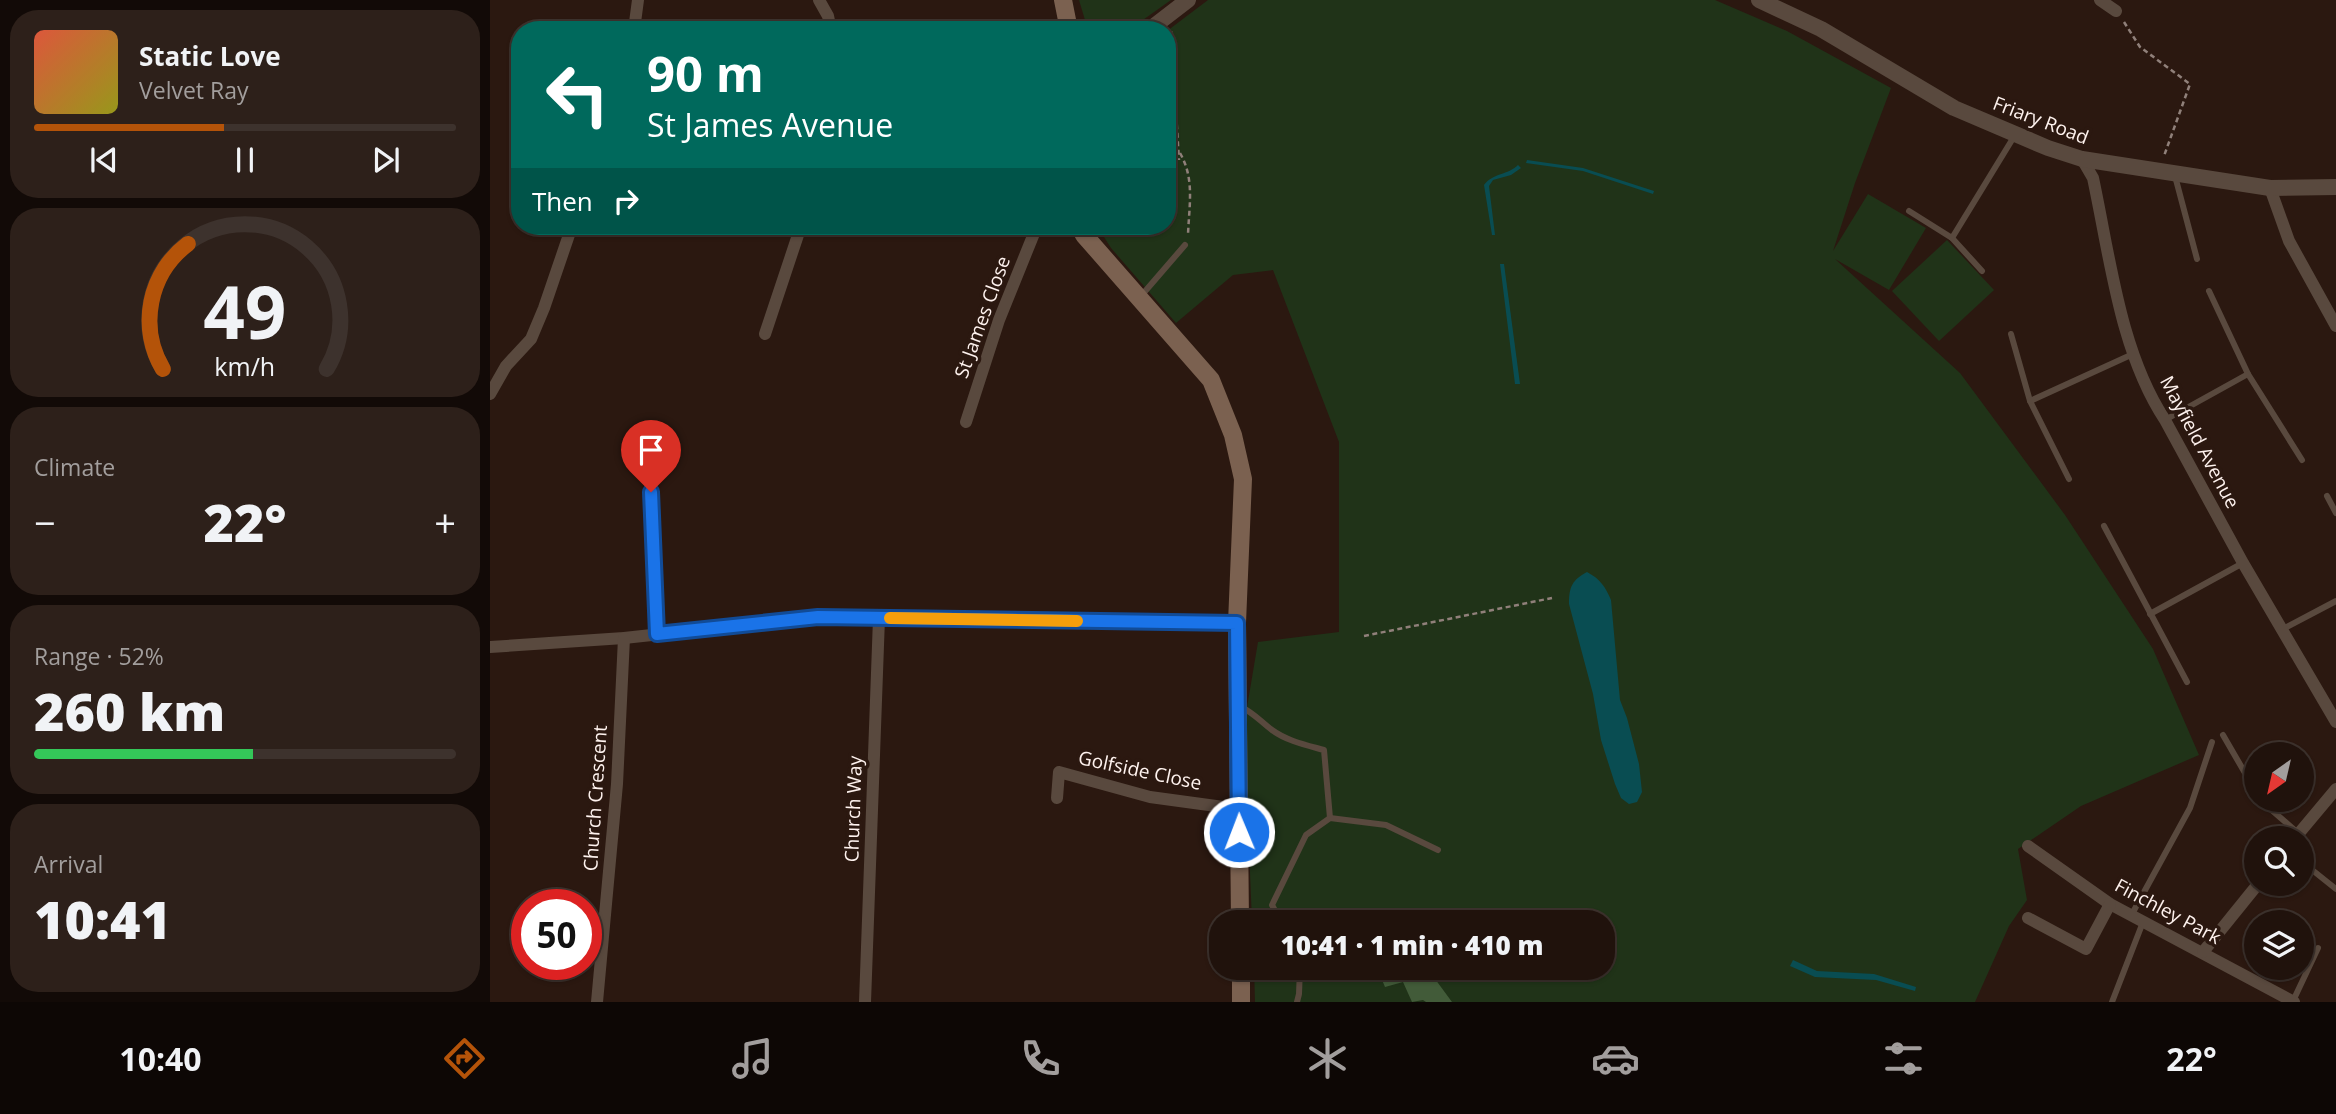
<!DOCTYPE html>
<meta charset="utf-8">
<style>
body{margin:0;font-family:"Open Sans",sans-serif;background:#2d201a;color:#f1f3f6;height:100vh;display:flex;flex-direction:column;font-size:26px;white-space:nowrap}
*{box-sizing:border-box;margin:0}
p{font-size:23px;color:#a29e9d}
.icon{flex:none;width:38px;height:38px;fill:none;stroke:currentColor;stroke-width:2;stroke-linecap:round;stroke-linejoin:round}
.map{position:relative;flex:1;overflow:hidden}
.details{display:flex;flex-direction:column;gap:10px;padding:10px;background:#120a07;width:490px}
.details>*{flex:none}
.guide{position:absolute;left:21px;top:21px;width:665px;height:214px;border-radius:28px;box-shadow:0 2px 5px #0004,0 0 0 2px #3d322d;background:#00695c;color:#fff;overflow:hidden}
.needle{width:46px;rotate:214deg}
.buttons{position:absolute;left:1754px;top:742px;display:grid;gap:14px}
.buttons a{display:grid;place-items:center;width:70px;height:70px;border-radius:50%;background:#20120c;box-shadow:0 2px 5px #0004,0 0 0 2px #3d322d;font-size:35px}
.speed{position:absolute;left:21px;top:889px;display:flex;gap:14px;font-size:35px;font-weight:700;text-align:center}
.speed>*{display:grid;place-content:center;width:91px;height:91px;border-radius:50%;background:#20120c;box-shadow:0 2px 5px #0004,0 0 0 2px #3d322d;line-height:1}
.speed .limit{border:10px solid #d22;background:#fff;color:#111}
.pin{position:absolute;display:grid;place-items:center;width:60px;height:60px;color:#fff;margin:-72px -30px;border-radius:50% 50% 50% 0;rotate:-45deg;box-shadow:0 0 7px #0007}
.pin .icon{rotate:45deg}
.me{position:absolute;width:77px;margin:-38px;rotate:359deg;stroke-linejoin:round;filter:drop-shadow(0 0 5px #0008)}
.turn{display:flex;align-items:center;gap:24px;height:147px;padding:0 21px;font-size:32px}
.turn .icon{width:91px;height:91px;stroke-width:2.5}
.turn b{display:block;font-size:49px;line-height:60px}
.then{display:flex;align-items:center;height:66px;padding:0 21px;background:#0003;gap:14px;font-size:26px}
.big{font-size:52px;font-weight:800;line-height:1.1}
.details .tile{flex:1;display:flex;flex-direction:column;justify-content:center;gap:10px;min-width:0;padding:0 24px;border-radius:28px;background:#2d201a}
.details .dial{align-items:center;gap:0}
.dial svg{height:182px;overflow:visible;fill:none;stroke:#3d322d;stroke-width:7;stroke-linecap:round;text-anchor:middle}
.dial text{fill:#f1f3f6;stroke:none}
.song{display:flex;align-items:center;gap:21px}
.cover{width:84px;height:84px;border-radius:10px;background:linear-gradient(135deg,hsl(10 70% 55%),hsl(60 70% 35%))}
.played{height:7px;border-radius:4px;background:linear-gradient(90deg,#b45309 45%,#3d322d 45%)}
.keys{display:flex;justify-content:space-around;direction:ltr}
.heat{display:flex;justify-content:space-between;align-items:center;font-size:38px;direction:ltr}
.charge{height:10px;border-radius:5px;background:linear-gradient(90deg,#34c759 52%,#3d322d 0)}
.trip{position:absolute;left:719px;top:910px;width:406px;height:70px;border-radius:28px;background:#20120c;box-shadow:0 2px 5px #0004,0 0 0 2px #3d322d;font-weight:800;line-height:70px;text-align:center}
.tabs{display:flex;height:112px;justify-content:space-around;align-items:center;background:#0d0705;color:#a29e9d}
.tabs .icon{width:49px;height:49px}
.tabs .active{color:#b45309}
.tabs b{font-size:32px;color:#f1f3f6}
main{display:flex;flex:1;min-height:0}
.map>svg:first-child{display:block}
</style>
<main>
<section class="details">
<div class="tile">
<div class="song"><i class="cover"></i><div><b>Static Love</b><p>Velvet Ray</p></div></div>
<div class="played"></div>
<div class="keys"><svg class="icon" aria-label="previous" viewBox="0 0 24 24"><path d="M18 5L8 12l10 7zM5 5v14"/></svg><svg class="icon" aria-label="pause" viewBox="0 0 24 24"><path d="M8 5v14M16 5v14"/></svg><svg class="icon" aria-label="next" viewBox="0 0 24 24"><path d="M6 5l10 7-10 7zM19 5v14"/></svg></div>
</div>
<div class="tile dial"><svg viewBox="0 0 100 80">
<path d="M14 69A42 42 0 1 1 86 69"/>
<path d="M14 69A42 42 0 0 1 25 14" stroke="#b45309"/>
<text x="50" y="56" font-size="32" font-weight="700">49</text>
<text x="50" y="72" font-size="11">km/h</text>
</svg></div>
<div class="tile"><p>Climate</p>
<div class="heat"><a>−</a><b class="big">22°</b><a>+</a></div>
</div>
<div class="tile"><p>Range · 52%</p><b class="big">260 km</b><div class="charge"></div></div>
<div class="tile"><p>Arrival</p><b class="big">10:41</b></div>
</section>
<div class="map">
<svg width="1846" height="1002" viewBox="0 0 1846 1002">
<rect width="100%" height="100%" fill="#2b1810"/>
<g fill="#203318">
<polygon points="589,0 681,0 650,22 631,30 598,30"/>
<polygon points="718,0 1225,0 1297,31 1401,88 1365,183 1343,251 1378,194 1436,228 1399,290 1345,259 1470,373 1575,515 1663,649 1709,755 1591,806 1528,849 1537,900 1519,926 1485,1002 765,1002 764,968 1113,968 1113,922 762,922 754,725 768,642 849,632 849,442 783,270 743,275 686,323 621,248 607,226 677,226 677,31"/>
<polygon points="1457,240 1504,290 1449,341 1402,291"/>
</g>
<polygon fill="#425b39" points="887,968 937,968 962,1002 936,1002 933,1000 922,1002 913,982 895,987"/>
<g fill="#094d52">
<polygon points="1037,160 1093,168 1164,191 1163,194 1093,171 1036,163"/>
<path d="M 1028,165 L 1031,168 L 1021,175 L 1003,180 L 999,186 L 1005,235 L 1002,235 L 994,185 C 1003,173 1018,175 1028,165 Z"/>
<polygon points="1010,264 1014,264 1030,384 1025,384"/>
<path d="M 1097,572 C 1110,579 1115,586 1121,600 L 1130,700 L 1137,718 L 1149,764 L 1152,792 L 1147,802 L 1139,804 L 1131,798 L 1125,784 L 1111,740 L 1103,694 L 1079,604 C 1079,587 1082,580 1097,572 Z"/>
<polygon points="1303,960 1327,971 1384,974 1426,987 1425,991 1386,980 1325,977 1300,966"/>
</g>
<g fill="none" stroke-linecap="round" stroke-linejoin="round">
<g stroke="#90807a" stroke-width="2.5" stroke-dasharray="5 3.5" stroke-linecap="butt">
<polyline points="1634,22 1650,47 1700,84 1674,156"/>
<polyline points="681,31 689,160"/>
<path d="M 690,153 C 705,179 699,206 698,235"/>
<polyline points="874,636 1062,598"/>
</g>
<g stroke="#59493e" stroke-width="6">
<polyline points="1685,176 1707,259"/>
<polyline points="1419,211 1462,238 1492,271"/>
<polyline points="1462,238 1525,135"/>
<polyline points="1719,291 1758,374 1812,460"/>
<polyline points="651,296 695,245"/>
<polyline points="1521,334 1540,401 1579,479"/>
<polyline points="1540,401 1643,354"/>
<polyline points="1675,420 1758,374"/>
<polyline points="1837,496 1846,513"/>
<polyline points="1614,526 1697,682"/>
<polyline points="1660,614 1753,563"/>
<polyline points="1793,629 1846,601"/>
<path d="M 751,707 C 764,713 771,722 782,730 C 797,741 816,745 834,750 L 840,818"/>
<polyline points="1733,735 1766,792"/>
<polyline points="1770,800 1808,833"/>
<polyline points="1811,861 1846,889"/>
<polyline points="1642,914 1700,808 1722,742"/>
<polyline points="791,922 782,905 816,835 840,818 896,825 948,850"/>
<polyline points="1803,1001 1828,948"/>
<polyline points="807,1002 809,994 810,968"/>
<polyline points="1622,1002 1653,922"/>
</g>
<g stroke="#59493e" stroke-width="12">
<polyline points="329,0 338,16 341,30"/>
<polyline points="1610,0 1626,11"/>
<polyline points="144,30 148,0"/>
<path d="M 1592,159 L 1603,178 C 1620,257 1630,352 1675,420 L 1753,563 L 1846,722"/>
<polyline points="1780,188 1799,241 1846,326"/>
<polyline points="275,334 311,226"/>
<polyline points="0,394 16,366 41,339 54,308 82,226"/>
<polyline points="476,422 509,320 547,226"/>
<polyline points="161,492 167,634"/>
<polyline points="0,647 134,638 328,617 747,623"/>
<polyline points="567,798 569,772 660,797 748,809"/>
<polyline points="1805,838 1846,789"/>
<polyline points="1538,846 1620,904 1804,1002"/>
<polyline points="1538,918 1596,949 1620,904"/>
<polyline points="1713,952 1768,884"/>
<polyline points="107,1002 127,784 134,638"/>
<polyline points="375,1002 389,618"/>
</g>
<g stroke="#59493e" stroke-width="16">
<polyline points="1269,0 1331,29 1464,108 1558,148 1592,159 1780,188 1846,187"/>
<polyline points="659,30 698,0"/>
</g>
<g stroke="#7b6150" stroke-width="18">
<polyline points="573,0 579,30"/>
<polyline points="589,226 594,235 721,380 743,435 753,479 747,623 750,922"/>
<polyline points="751,968 751,1002"/>
</g>
</g>
<g fill="none" stroke-linecap="round" stroke-linejoin="round">
<g stroke="#114b97" stroke-width="18">
<polyline id="route" points="161,492 167,634 328,617 747,623 749,832"/>
</g>
<use href="#route" stroke="#1a73e8" stroke-width="12"/>
<polyline stroke="#f59e0b" stroke-width="12" points="400,618 587,621"/>
</g>
<g text-anchor="middle" dominant-baseline="central" stroke-width="7" stroke-linejoin="round" paint-order="stroke">
<g font-size="19" fill="#fef2ee" stroke="#2b1810">
<text transform="translate(1551 120) rotate(21)">Friary Road</text>
<text transform="translate(492 317) rotate(-70)">St James Close</text>
<text transform="translate(1710 442) rotate(62)">Mayfield Avenue</text>
<text transform="translate(650 770) rotate(12)">Golfside Close</text>
<text transform="translate(105 798) rotate(-86)">Church Crescent</text>
<text transform="translate(363 809) rotate(-88)">Church Way</text>
<text transform="translate(1678 911) rotate(28)">Finchley Park</text>
</g>
</g>
</svg>
<div class="buttons">
<a><svg class="needle" viewBox="-14 -14 28 28"><path d="M0-13l5 13h-10z" fill="#e53935"/><path d="M0 13l5-13h-10z" fill="#a29e9d"/></svg></a>
<a><svg class="icon" aria-label="search" viewBox="0 0 24 24"><circle cx="10" cy="10" r="6"/><path d="M15 15l6 6"/></svg></a>
<a><svg class="icon" aria-label="layers" viewBox="0 0 24 24"><path d="M12 4l9 5-9 5-9-5zM3 14l9 5 9-5"/></svg></a>
</div>
<div class="speed"><div class="limit">50</div></div>
<div class="pin" style="left:161px;top:492px;background:#d93025"><svg class="icon" aria-label="arrive" viewBox="0 0 24 24"><path d="M6 21V4h12l-3 4 3 4H6"/></svg></div>
<svg class="me" style="left:749px;top:832px" viewBox="-20 -20 40 40"><circle r="17" fill="#1a73e8" stroke="#fff" stroke-width="3"/><path d="M0-11L8 9 0 5-8 9z" fill="#fff"/></svg>
<div class="trip">10:41 · 1 min · 410 m</div>
<div class="guide">
<div class="turn"><svg class="icon" aria-label="left" viewBox="0 0 24 24"><path d="M17 20v-9H6M10 6l-5 5 5 5"/></svg><div><b>90 m</b>St James Avenue</div></div>
<div class="then">Then<svg class="icon" aria-label="right" viewBox="0 0 24 24"><path d="M7 20v-9h11M14 6l5 5-5 5"/></svg></div>
</div>
</div>
</main>
<nav class="tabs">
<b>10:40</b>
<svg class="icon active" aria-label="directions" viewBox="0 0 24 24"><path d="M12 3l9 9-9 9-9-9zM9 14v-3h6M13 9l2 2-2 2"/></svg>
<svg class="icon" aria-label="music" viewBox="0 0 24 24"><path d="M9 18V5l10-2v13"/><circle cx="6" cy="18" r="3"/><circle cx="16" cy="16" r="3"/></svg>
<svg class="icon" aria-label="phone" viewBox="0 0 24 24"><path d="M5 4h4l2 5-3 2q2 4 5 5l2-3 5 2v4C11 20 4 13 5 4z"/></svg>
<svg class="icon" aria-label="climate" viewBox="0 0 24 24"><path d="M12 3v18M4 7l16 10M4 17L20 7"/></svg>
<svg class="icon" aria-label="car" viewBox="0 0 24 24"><path d="M5 17H2v-5l4-1 3-4h7l3 4 3 1v5h-3M9 17h6M6 11h13"/><circle cx="7" cy="17" r="2"/><circle cx="17" cy="17" r="2"/></svg>
<svg class="icon" aria-label="filters" viewBox="0 0 24 24"><path d="M4 7h16M4 17h16"/><circle cx="9" cy="7" r="2"/><circle cx="15" cy="17" r="2"/></svg>
<b>22°</b>
</nav>
